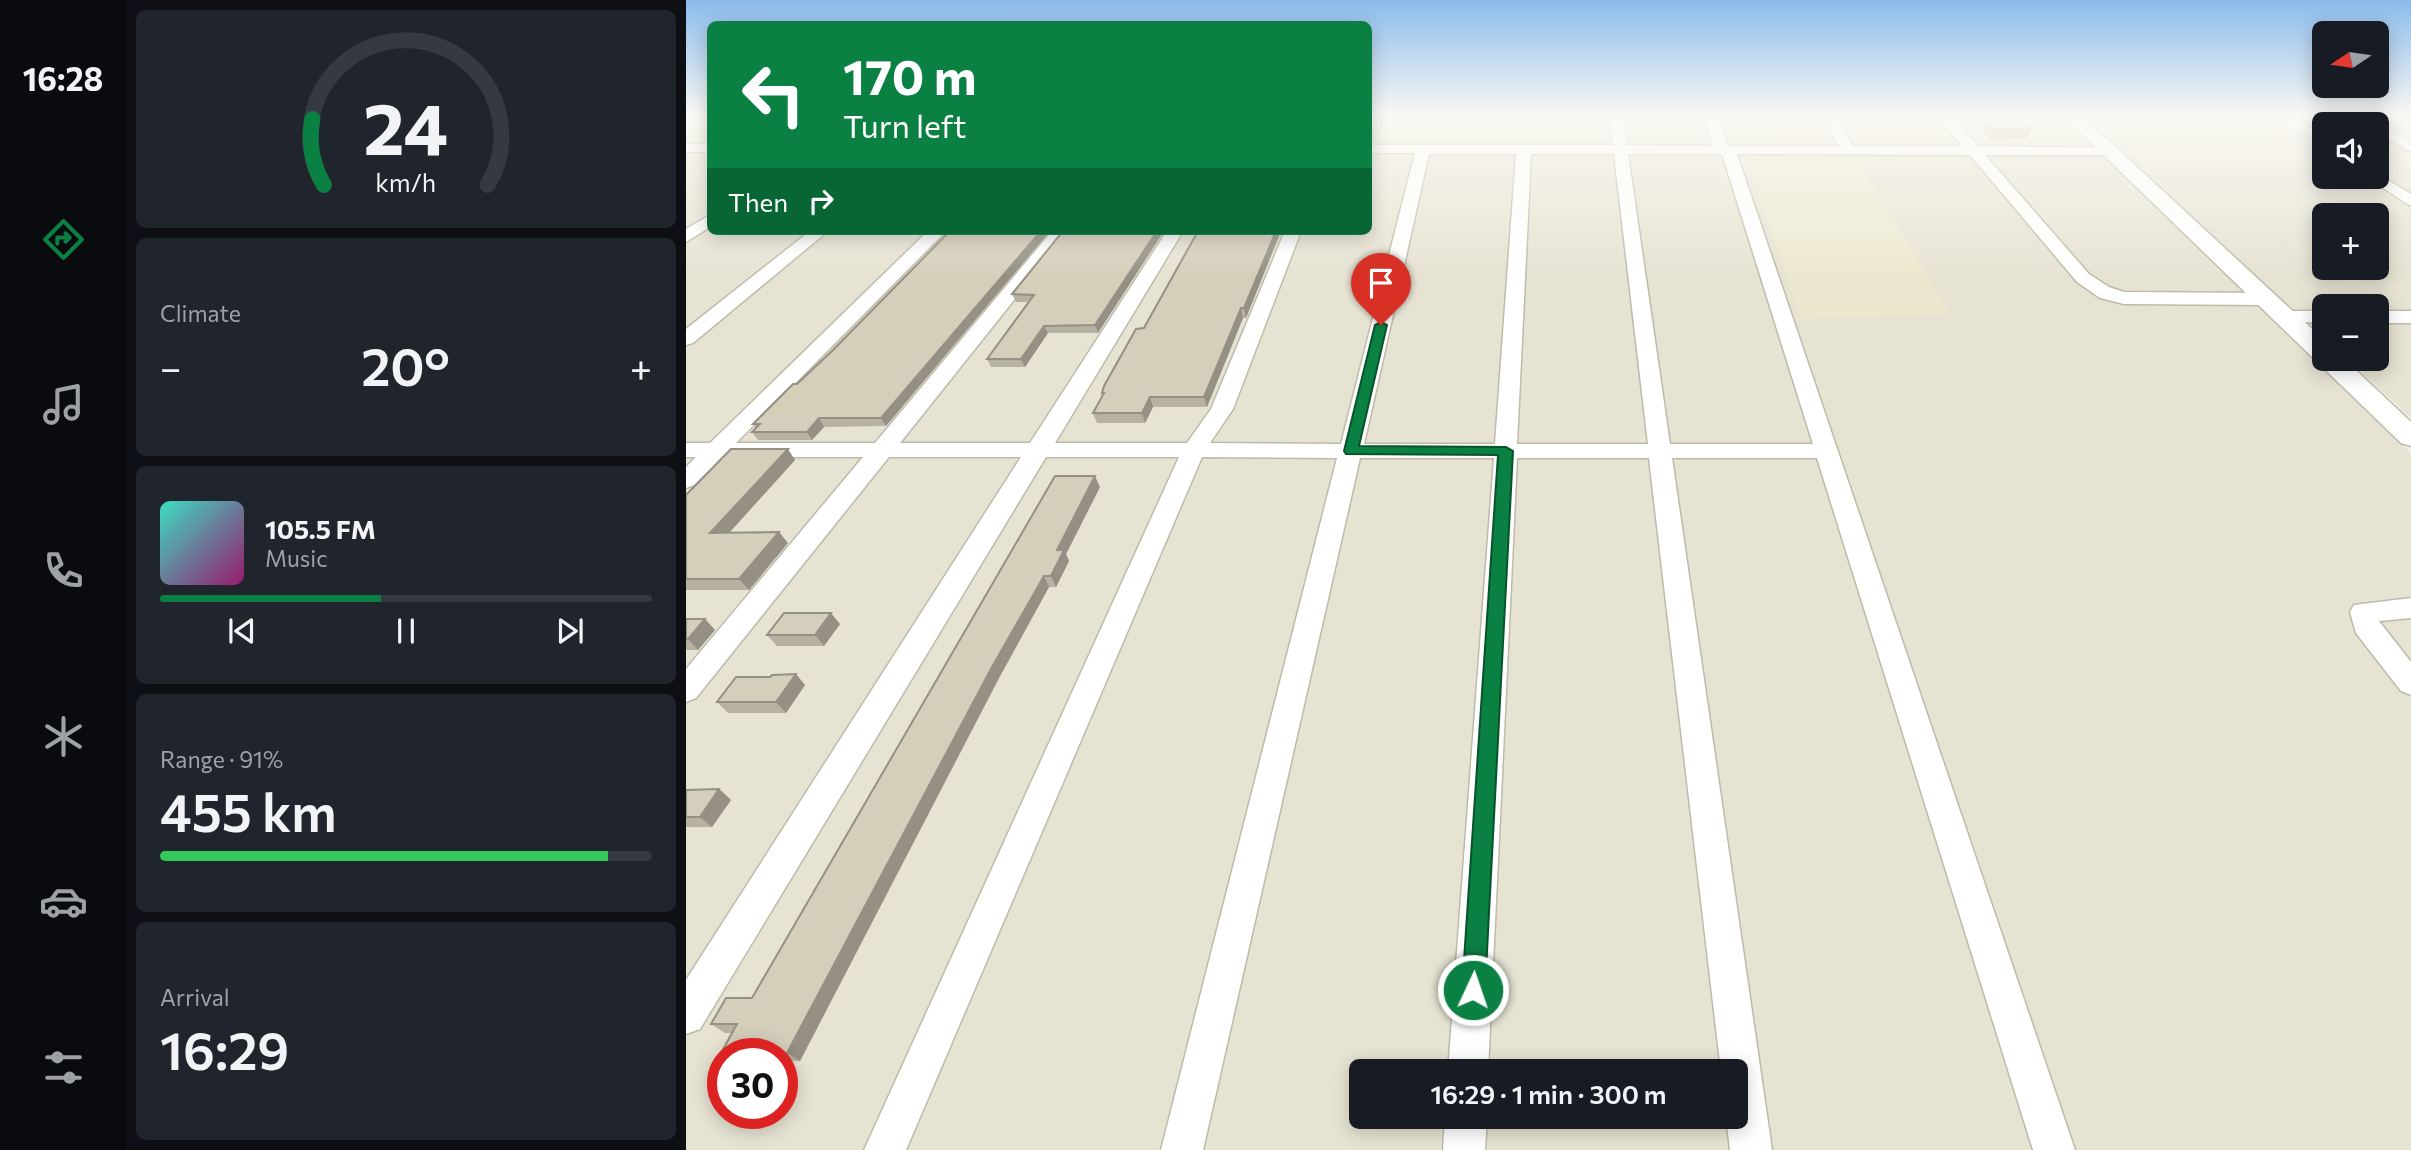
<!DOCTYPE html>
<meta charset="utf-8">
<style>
body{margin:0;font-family:Commissioner,sans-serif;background:#20242c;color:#f1f3f6;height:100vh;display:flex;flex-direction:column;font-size:26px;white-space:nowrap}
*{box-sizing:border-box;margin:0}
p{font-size:23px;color:#9ea1a6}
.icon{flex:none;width:38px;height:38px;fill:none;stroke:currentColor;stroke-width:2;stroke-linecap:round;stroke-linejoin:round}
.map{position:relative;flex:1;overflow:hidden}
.drawer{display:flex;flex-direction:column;gap:10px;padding:10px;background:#0d0f14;width:560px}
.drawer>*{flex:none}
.hud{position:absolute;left:21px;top:21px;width:665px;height:214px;border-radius:10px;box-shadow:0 4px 18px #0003;background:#0b8043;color:#fff;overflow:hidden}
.needle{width:46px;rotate:257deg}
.tools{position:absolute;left:1626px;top:21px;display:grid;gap:14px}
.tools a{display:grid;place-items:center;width:77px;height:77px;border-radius:10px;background:#171b24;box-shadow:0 4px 18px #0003;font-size:35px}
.speed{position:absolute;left:21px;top:1038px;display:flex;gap:14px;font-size:35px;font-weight:700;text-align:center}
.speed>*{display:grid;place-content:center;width:91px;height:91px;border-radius:50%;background:#171b24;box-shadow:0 4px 18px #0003;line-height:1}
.speed .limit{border:10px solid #d22;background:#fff;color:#111}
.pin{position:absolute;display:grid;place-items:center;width:60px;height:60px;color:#fff;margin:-72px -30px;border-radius:50% 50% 50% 0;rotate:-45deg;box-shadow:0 0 7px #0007}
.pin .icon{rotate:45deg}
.me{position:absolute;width:77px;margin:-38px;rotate:3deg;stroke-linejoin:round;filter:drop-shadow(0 0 5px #0008)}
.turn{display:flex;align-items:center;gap:24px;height:147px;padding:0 21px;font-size:32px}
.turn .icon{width:91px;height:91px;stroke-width:2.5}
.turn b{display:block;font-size:49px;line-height:60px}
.then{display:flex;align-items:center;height:66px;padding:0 21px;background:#0003;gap:14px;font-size:26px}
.big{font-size:52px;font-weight:600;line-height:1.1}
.drawer .tile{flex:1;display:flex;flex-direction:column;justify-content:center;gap:10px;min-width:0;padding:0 24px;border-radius:10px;background:#20242c}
.drawer .dial{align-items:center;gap:0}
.dial svg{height:182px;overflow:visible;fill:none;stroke:#363941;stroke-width:7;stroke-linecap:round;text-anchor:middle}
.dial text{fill:#f1f3f6;stroke:none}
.song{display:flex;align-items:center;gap:21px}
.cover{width:84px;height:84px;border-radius:10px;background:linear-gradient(135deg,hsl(170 70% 55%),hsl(320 70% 35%))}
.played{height:7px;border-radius:4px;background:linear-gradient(90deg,#0b8043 45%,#363941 45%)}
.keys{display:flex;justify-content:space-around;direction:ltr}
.heat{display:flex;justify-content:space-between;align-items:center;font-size:38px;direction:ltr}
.charge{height:10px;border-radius:5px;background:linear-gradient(90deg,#34c759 91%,#363941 0)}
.trip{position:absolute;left:663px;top:1059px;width:399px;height:70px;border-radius:10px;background:#171b24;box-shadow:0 4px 18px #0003;font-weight:600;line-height:70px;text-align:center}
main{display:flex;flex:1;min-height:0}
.tabs{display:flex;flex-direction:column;width:126px;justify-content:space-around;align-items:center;background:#090b0e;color:#9ea1a6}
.tabs .icon{width:49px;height:49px}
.tabs .active{color:#0b8043}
.tabs b{font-size:32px;color:#f1f3f6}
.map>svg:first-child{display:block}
</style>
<main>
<nav class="tabs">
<b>16:28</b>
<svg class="icon active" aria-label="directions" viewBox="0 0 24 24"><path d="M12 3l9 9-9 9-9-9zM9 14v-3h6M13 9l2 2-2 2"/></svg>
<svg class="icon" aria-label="music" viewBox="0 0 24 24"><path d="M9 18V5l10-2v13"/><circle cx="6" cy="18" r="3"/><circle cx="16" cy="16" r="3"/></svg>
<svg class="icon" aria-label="phone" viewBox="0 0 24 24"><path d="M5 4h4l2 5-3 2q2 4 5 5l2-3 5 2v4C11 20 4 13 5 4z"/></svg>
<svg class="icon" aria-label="climate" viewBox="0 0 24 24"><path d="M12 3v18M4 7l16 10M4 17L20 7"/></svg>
<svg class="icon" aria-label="car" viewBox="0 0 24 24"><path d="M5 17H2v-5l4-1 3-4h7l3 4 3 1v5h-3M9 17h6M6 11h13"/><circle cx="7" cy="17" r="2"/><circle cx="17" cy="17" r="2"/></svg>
<svg class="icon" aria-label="filters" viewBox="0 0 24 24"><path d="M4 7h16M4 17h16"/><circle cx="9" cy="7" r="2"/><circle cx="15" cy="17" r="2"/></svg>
</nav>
<section class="drawer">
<div class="tile dial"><svg viewBox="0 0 100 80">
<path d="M14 69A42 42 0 1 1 86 69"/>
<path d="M14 69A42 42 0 0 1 9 40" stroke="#0b8043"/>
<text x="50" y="56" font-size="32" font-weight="700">24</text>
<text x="50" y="72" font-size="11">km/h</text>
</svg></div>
<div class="tile"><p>Climate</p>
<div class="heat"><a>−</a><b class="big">20°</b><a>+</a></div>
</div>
<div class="tile">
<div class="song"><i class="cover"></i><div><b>105.5 FM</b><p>Music</p></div></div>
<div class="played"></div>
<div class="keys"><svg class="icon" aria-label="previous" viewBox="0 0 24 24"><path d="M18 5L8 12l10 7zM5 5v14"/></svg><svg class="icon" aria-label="pause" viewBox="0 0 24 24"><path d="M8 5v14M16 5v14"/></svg><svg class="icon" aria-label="next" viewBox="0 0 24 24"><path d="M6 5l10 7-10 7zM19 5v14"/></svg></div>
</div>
<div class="tile"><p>Range · 91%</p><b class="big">455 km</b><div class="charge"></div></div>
<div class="tile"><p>Arrival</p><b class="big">16:29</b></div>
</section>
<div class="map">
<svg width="1725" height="1150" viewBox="0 0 1725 1150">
<rect width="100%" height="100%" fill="#f3f1e5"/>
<g fill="#e7e3d3" fill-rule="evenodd">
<path d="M 12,115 L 24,115 L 24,231 L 682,231 L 683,115 L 1373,115 L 1406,147 L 835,145 L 837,154 L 1417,155 L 1725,453 L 1725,1150 L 0,1150 L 0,153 L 17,153 L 22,144 L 0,143 L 0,135 ZM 37,1054 L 96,1054 L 96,1113 L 37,1113 ZM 676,1071 L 1050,1071 L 1050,1116 L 676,1116 Z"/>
<path d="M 1397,115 L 1725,115 L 1725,418 L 1661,359 L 1690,359 L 1690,306 L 1638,306 L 1638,338 ZM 1638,124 L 1690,124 L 1690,177 L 1638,177 ZM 1638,215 L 1690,215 L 1690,268 L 1638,268 Z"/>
</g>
<polygon fill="#ece8cf" points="1059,156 1170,156 1264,314 1115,319"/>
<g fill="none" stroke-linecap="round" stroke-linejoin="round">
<g stroke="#bebaa8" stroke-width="3">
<g id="minor">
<polygon points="682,115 693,115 687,127 682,128"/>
<path d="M 923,115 L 937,115 L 941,145 L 1027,146 L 1018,115 L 1032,115 L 1042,146 L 1153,146 L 1136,115 L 1150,115 L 1167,146 L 1276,146 L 1250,115 L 1264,115 L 1292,146 L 1429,148 L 1431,151 L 1424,155 L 1299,155 L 1403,274 L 1423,287 L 1438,292 L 1580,293 L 1589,299 L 1580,305 L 1438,304 L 1414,298 L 1391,282 L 1284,155 L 1051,154 L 1389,1150 L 1347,1150 L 1131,458 L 986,458 L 1086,1150 L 1044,1150 L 1040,1116 L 1050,1116 L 1050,1071 L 1035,1071 L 963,458 L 831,458 L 802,1071 L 762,1071 L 808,458 L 674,458 L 517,1150 L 475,1150 L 651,458 L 516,457 L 220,1150 L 178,1150 L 493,457 L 360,457 L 14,1029 L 0,1034 L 0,980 L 335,457 L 203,457 L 10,698 L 0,702 L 0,669 L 177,457 L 37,457 L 8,485 L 0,488 L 0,467 L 10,457 L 0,457 L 0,443 L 24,443 L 242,231 L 260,231 L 50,443 L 189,443 L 366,231 L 383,231 L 214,443 L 344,443 L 481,231 L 497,231 L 369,443 L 501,443 L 525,409 L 599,231 L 615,231 L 547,409 L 524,443 L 655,444 L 729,153 L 682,153 L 682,145 L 927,145 ZM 743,154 L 830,154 L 809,444 L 678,444 ZM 845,154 L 928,154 L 962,444 L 831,444 ZM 942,154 L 1036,154 L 1127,444 L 984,444 Z"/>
<polygon points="1590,115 1606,115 1638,137 1638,147"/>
<polygon points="1690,122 1725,142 1725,152 1690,132 1690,124 1684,124"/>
<rect x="0" y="144" width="24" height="8"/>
<polygon points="1690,173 1725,194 1725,206 1680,177 1690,177"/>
<polygon points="24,215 24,227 0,242 0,229"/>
<polygon points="124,231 142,231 7,343 0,345 0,329"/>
<polygon points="1599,311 1638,311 1638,323 1592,321 1589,317 1592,313"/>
<rect x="1690" y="311" width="35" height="12"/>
<polygon points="1725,598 1725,618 1693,621 1725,662 1725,695 1715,691 1670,633 1664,612 1668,605"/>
<polygon points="759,1116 801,1116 799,1150 757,1150"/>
</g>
</g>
<g stroke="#bebaa8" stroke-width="3">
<polygon id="tertiary" points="1376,115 1395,115 1638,340 1638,359 1658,359 1725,422 1725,446 1715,443"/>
</g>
<use href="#minor" fill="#fff" fill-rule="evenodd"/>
<use href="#tertiary" fill="#fff" fill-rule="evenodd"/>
</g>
<g fill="#b7b1a1">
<polygon points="1282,115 1330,115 1345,130 1342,138 1304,139"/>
<polygon points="264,231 364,231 200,426 138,427 126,440 72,440 66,432 70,428 67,424 147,350"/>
<polygon points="377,231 478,231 412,333 362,333 339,367 305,367 301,359 342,302 330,302 326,294"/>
<polygon points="595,231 560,318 557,318 521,407 467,407 459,423 411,423 407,413 417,396 416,393 458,328"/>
<polygon points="109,460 43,533 102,543 63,590 0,590 0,495"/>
<polygon points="414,487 380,554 383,561 370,587 363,587 313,678 114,1061 96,1061 96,1054 37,1054 37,1055 35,1053 47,1033 39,1033 25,1024 66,998"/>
<polygon points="0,619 19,619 29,630 12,650 0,650"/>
<polygon points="154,624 138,646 91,646 81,635"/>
<polygon points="119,685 100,713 42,713 31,702"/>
<polygon points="33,789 45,800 26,827 0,827 0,790"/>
</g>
<g fill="#959083">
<polygon points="355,231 364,231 200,426 195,418"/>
<polygon points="471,231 478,231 412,333 409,325"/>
<polygon points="590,231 595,231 560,318 558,308"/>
<polygon points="555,308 557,318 521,407 518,397"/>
<polygon points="358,326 362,333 339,367 335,359"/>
<polygon points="464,397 467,407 459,423 456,413"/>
<polygon points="133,418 138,427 126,440 121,432"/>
<polygon points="102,449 109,460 33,544 24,533"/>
<polygon points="409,476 414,487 380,554 383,561 370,587 365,576 371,550"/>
<polygon points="93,532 102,543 63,590 53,579"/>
<polygon points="358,576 363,587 313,678 114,1061 101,1053 306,667"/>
<polygon points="145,613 154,624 138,646 129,635"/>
<polygon points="19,619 29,630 12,650 2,639"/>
<polygon points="110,674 119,685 100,713 90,702"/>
<polygon points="33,789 45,800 26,827 14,817"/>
</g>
<g fill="#d5cebb" stroke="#959083" stroke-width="2">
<polygon points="1292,115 1330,115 1345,130 1307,130"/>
<polygon points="264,231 355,231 195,418 133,418 121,432 66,432 74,424 67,424 107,384 111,384 147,350"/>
<polygon points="377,231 471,231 409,325 358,326 335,359 301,359 348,295 326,294"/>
<polygon points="512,231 590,231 558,308 555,308 518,397 464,397 456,413 407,413 418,393 416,393 418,386 450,329 458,328"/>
<polygon points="45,449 102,449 24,533 93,532 53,579 0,579 0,495"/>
<polygon points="369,476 409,476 371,550 378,550 365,576 358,576 306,667 101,1053 35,1053 51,1024 25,1024 40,998 66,998"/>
<polygon points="98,613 145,613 129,635 81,635"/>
<polygon points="0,619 19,619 2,639 0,639"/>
<polygon points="110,674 90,702 31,702 50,677 84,677 86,675"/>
<polygon points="33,789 14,817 0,817 0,790"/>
</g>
<linearGradient id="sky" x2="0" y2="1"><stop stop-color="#8bbbec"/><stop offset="0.42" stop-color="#faf9f3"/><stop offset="1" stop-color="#faf9f3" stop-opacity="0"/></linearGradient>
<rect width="1725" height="276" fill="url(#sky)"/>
<polygon fill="#0b8043" stroke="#07532c" stroke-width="2" points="695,322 701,325 673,446 820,447 827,451 799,990 795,998 787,1002 779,998 776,990 812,455 660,454 658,451 689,325"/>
</svg>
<div class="tools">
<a><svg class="needle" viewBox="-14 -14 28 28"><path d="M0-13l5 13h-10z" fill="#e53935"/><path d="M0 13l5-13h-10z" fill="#9ea1a6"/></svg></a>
<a><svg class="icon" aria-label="sound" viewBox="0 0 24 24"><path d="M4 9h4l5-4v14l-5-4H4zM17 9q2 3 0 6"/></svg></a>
<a>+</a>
<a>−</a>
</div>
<div class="speed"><div class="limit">30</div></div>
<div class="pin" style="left:695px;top:325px;background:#d93025"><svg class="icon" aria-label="arrive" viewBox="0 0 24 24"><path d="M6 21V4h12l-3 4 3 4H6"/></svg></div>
<svg class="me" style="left:787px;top:990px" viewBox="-20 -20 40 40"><circle r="17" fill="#0b8043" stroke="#fff" stroke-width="3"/><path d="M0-11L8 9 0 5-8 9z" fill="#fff"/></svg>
<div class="trip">16:29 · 1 min · 300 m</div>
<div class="hud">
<div class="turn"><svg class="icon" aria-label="left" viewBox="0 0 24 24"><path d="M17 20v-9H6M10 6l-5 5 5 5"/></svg><div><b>170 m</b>Turn left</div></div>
<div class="then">Then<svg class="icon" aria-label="right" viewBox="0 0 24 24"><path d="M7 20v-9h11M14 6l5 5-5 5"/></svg></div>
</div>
</div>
</main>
